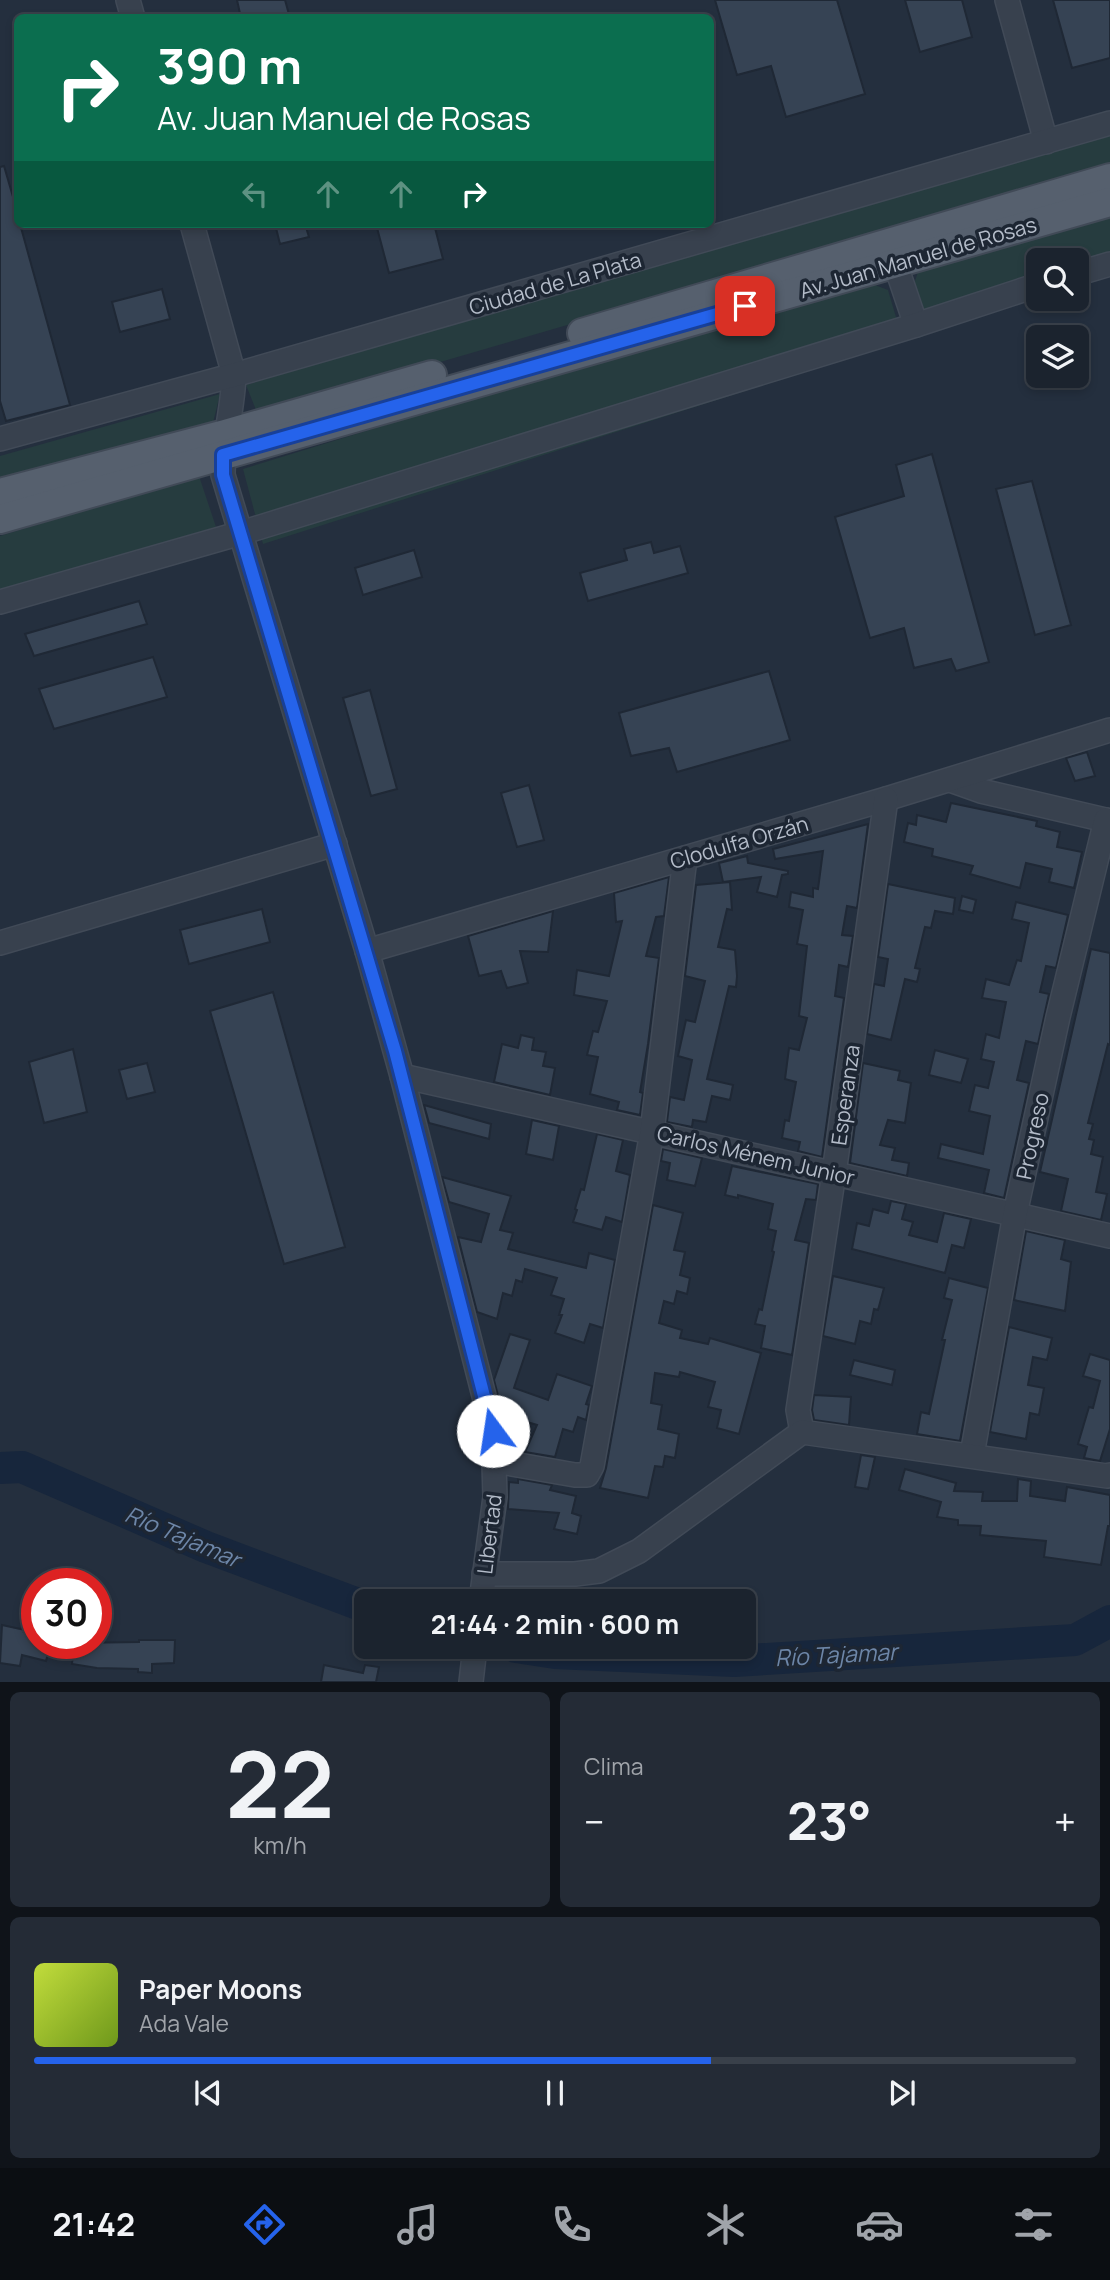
<!DOCTYPE html>
<html lang="es">
<meta charset="utf-8">
<style>
body{margin:0;font-family:Manrope,sans-serif;background:#242b36;color:#f1f3f6;height:100vh;display:flex;flex-direction:column;font-size:26px;white-space:nowrap}
*{box-sizing:border-box;margin:0}
p{font-size:23px;color:#a0a4aa}
.icon{flex:none;width:38px;height:38px;fill:none;stroke:currentColor;stroke-width:2;stroke-linecap:round;stroke-linejoin:round}
.map{position:relative;height:1682px;overflow:hidden}
.drawer{display:flex;flex-direction:column;gap:10px;padding:10px;background:#0f1319;flex:1}
.drawer>*{flex:none}
.hud{position:absolute;left:14px;top:14px;width:700px;height:214px;border-radius:10px;box-shadow:0 4px 10px #0003,0 0 0 2px #39404a;background:#0b6e4f;color:#fff;overflow:hidden}
.buttons{position:absolute;left:1026px;top:248px;display:grid;gap:14px}
.buttons a{display:grid;place-items:center;width:63px;height:63px;border-radius:10px;background:#1b232e;box-shadow:0 4px 10px #0003,0 0 0 2px #39404a;font-size:35px}
.speed{position:absolute;left:21px;top:1568px;display:flex;gap:14px;font-size:35px;font-weight:700;text-align:center}
.speed>*{display:grid;place-content:center;width:91px;height:91px;border-radius:50%;background:#1b232e;box-shadow:0 4px 10px #0003,0 0 0 2px #39404a;line-height:1}
.speed .limit{border:10px solid #d22;background:#fff;color:#111}
.pin{position:absolute;display:grid;place-items:center;width:60px;height:60px;color:#fff;margin:-30px;border-radius:14px;box-shadow:0 4px 10px #0006}
.me{position:absolute;width:77px;margin:-38px;rotate:346deg;stroke-linejoin:round;filter:drop-shadow(0 0 5px #0008)}
.turn{display:flex;align-items:center;gap:24px;height:147px;padding:0 28px;font-size:32px}
.turn .icon{width:91px;height:91px;stroke-width:2.5}
.turn b{display:block;font-size:49px;line-height:60px}
.lanes{display:flex;align-items:center;height:66px;padding:0 28px;background:#0003;justify-content:center;gap:35px;direction:ltr}
.lanes .off{opacity:.35}
.big{font-size:52px;font-weight:700;line-height:1.1}
.drawer .tile{flex:1;display:flex;flex-direction:column;justify-content:center;gap:10px;min-width:0;padding:0 24px;border-radius:10px;background:#242b36}
.drawer .dial{align-items:center;gap:0}
.dial b{font-size:91px;line-height:1}
.song{display:flex;align-items:center;gap:21px}
.cover{width:84px;height:84px;border-radius:10px;background:linear-gradient(135deg,hsl(70 70% 55%),hsl(80 70% 35%))}
.played{height:7px;border-radius:4px;background:linear-gradient(90deg,#2563eb 65%,#39404a 65%)}
.keys{display:flex;justify-content:space-around;direction:ltr}
.heat{display:flex;justify-content:space-between;align-items:center;font-size:38px;direction:ltr}
.drawer .tiles{flex:1;display:grid;gap:10px;grid-template-columns:1fr 1fr}
.tile:last-child{grid-column:span 2}
.trip{position:absolute;left:354px;top:1589px;width:402px;height:70px;border-radius:10px;background:#1b232e;box-shadow:0 4px 10px #0003,0 0 0 2px #39404a;font-weight:700;line-height:70px;text-align:center}
.menu{display:flex;height:112px;justify-content:space-around;align-items:center;background:#0b0e12;color:#a0a4aa}
.menu .icon{width:49px;height:49px}
.menu .current{color:#2563eb}
.menu b{font-size:32px;color:#f1f3f6}
.map>svg:first-child{display:block}
</style>
<div class="map">
<svg width="1110" height="1682" viewBox="0 0 1110 1682">
<rect width="100%" height="100%" fill="#242f3e"/>
<g fill="#263c3f">
<polygon points="1110,134 1110,167 258,415 246,385 384,342"/>
<polygon points="1110,215 1110,275 1076,286 1076,261 1038,261 1038,298 929,332 914,284 918,272"/>
<polygon points="875,285 888,290 903,341 263,544 243,469 486,394"/>
<polygon points="220,394 211,431 0,486 0,456"/>
<polygon points="199,476 216,527 0,591 0,536"/>
</g>
<g fill="none" stroke-linecap="round" stroke-linejoin="round">
<g stroke="#17263c" stroke-width="32">
<polyline points="0,1468 22,1467 206,1547 366,1607"/>
<polyline points="516,1647 555,1653 734,1661 1075,1640 1110,1621"/>
</g>
</g>
<g fill="#364354" stroke="#1f2835" stroke-width="2">
<polygon points="237,0 285,0 290,18 241,18"/>
<polygon points="715,0 837,0 865,94 786,117 771,66 737,75"/>
<polygon points="905,0 962,0 972,37 920,52"/>
<polygon points="1053,0 1110,0 1110,58 1072,68"/>
<polygon points="4,166 18,214 18,224 20,224 70,405 6,421 0,401 0,167"/>
<polygon points="275,224 305,224 309,237 280,244"/>
<polygon points="376,224 434,224 443,259 389,273"/>
<polygon points="162,289 170,319 120,332 112,302"/>
<polygon points="932,454 989,662 956,671 951,659 914,668 904,628 870,638 835,517 904,496 896,465"/>
<polygon points="1032,481 1071,625 1035,635 996,489"/>
<polygon points="651,542 654,553 680,546 688,573 588,601 580,573 627,560 624,549"/>
<polygon points="414,550 422,577 363,595 355,568"/>
<polygon points="139,601 147,624 34,656 25,634"/>
<polygon points="153,657 167,697 54,729 39,689"/>
<polygon points="769,671 790,740 677,772 669,748 631,756 619,713"/>
<polygon points="370,690 397,789 371,796 343,698"/>
<polygon points="1087,752 1095,776 1075,781 1066,758"/>
<polygon points="529,785 544,840 517,847 501,793"/>
<polygon points="951,803 1037,821 1036,826 1060,832 1057,847 1082,852 1074,888 1049,882 1052,869 1026,863 1020,888 970,874 973,866 932,856 933,849 904,842 908,823 916,825 917,815 946,822"/>
<polygon points="868,824 857,908 847,906 842,935 853,936 848,967 839,965 835,996 844,998 822,1157 798,1151 800,1142 782,1138 785,1120 789,1121 796,1082 785,1079 789,1048 799,1050 807,1018 799,1016 807,946 797,944 803,910 789,907 791,892 813,897 813,888 818,889 823,851 775,859 773,849"/>
<polygon points="747,856 748,863 788,871 788,874 782,875 777,897 757,892 761,877 723,882 719,863"/>
<polygon points="669,877 664,916 656,917 646,956 659,958 648,1044 640,1092 643,1093 640,1115 617,1110 619,1102 590,1094 598,1057 587,1055 593,1031 598,1032 607,1001 574,995 577,970 609,976 622,921 616,922 614,893"/>
<polygon points="730,882 732,910 727,909 718,947 735,950 737,976 736,987 729,986 707,1079 733,1085 730,1100 712,1096 706,1122 693,1120 692,1127 667,1122 670,1097 684,1100 692,1060 678,1056 686,1020 695,1022 705,981 685,976 696,885"/>
<polygon points="888,884 955,898 953,914 935,911 931,928 925,927 915,968 920,969 917,982 905,979 891,1040 867,1034 874,984 884,986 888,959 878,957"/>
<polygon points="962,896 976,900 973,913 959,910"/>
<polygon points="1016,902 1068,915 1056,968 1046,966 1040,992 1049,994 1038,1044 1026,1041 1017,1080 1029,1083 1004,1198 984,1193 989,1170 938,1158 941,1144 983,1154 990,1116 969,1111 975,1085 988,1088 994,1062 981,1059 986,1034 999,1038 1006,1002 982,998 986,979 1009,985 1017,960 1021,961 1029,923 1012,919"/>
<polygon points="262,909 270,942 189,964 180,930"/>
<polygon points="553,911 548,952 520,951 528,983 507,988 501,971 479,976 468,936"/>
<polygon points="1091,949 1110,953 1110,1045 1108,1044 1088,1123 1093,1124 1089,1139 1094,1140 1091,1154 1103,1157 1096,1192 1107,1194 1101,1220 1061,1211 1068,1179 1040,1172"/>
<polygon points="273,992 345,1247 284,1264 210,1011"/>
<polygon points="521,1035 534,1038 532,1050 546,1052 543,1066 555,1068 550,1095 494,1082 502,1044 518,1048"/>
<polygon points="73,1049 87,1112 44,1123 29,1062"/>
<polygon points="935,1050 968,1059 961,1083 929,1075"/>
<polygon points="147,1063 155,1092 127,1099 119,1070"/>
<polygon points="863,1063 900,1071 898,1080 911,1083 905,1123 888,1120 880,1145 895,1148 892,1160 909,1163 907,1176 850,1163"/>
<polygon points="424,1105 491,1124 489,1139 429,1123"/>
<polygon points="532,1120 559,1126 553,1160 526,1154"/>
<polygon points="597,1134 623,1140 616,1171 630,1175 622,1222 606,1217 602,1230 573,1222 577,1210 575,1209 581,1189 584,1190"/>
<polygon points="663,1149 702,1158 695,1186 667,1180 670,1163 661,1161"/>
<polygon points="732,1166 818,1184 816,1200 806,1199 795,1240 809,1243 792,1355 761,1348 765,1326 755,1324 759,1309 762,1310 774,1252 772,1251 776,1231 768,1229 773,1204 738,1195 738,1198 725,1195"/>
<polygon points="442,1177 511,1196 500,1230 513,1233 508,1249 586,1268 589,1253 615,1260 603,1328 590,1324 584,1343 555,1333 562,1315 559,1315 564,1299 551,1295 557,1278 525,1269 522,1282 516,1280 512,1296 503,1293 497,1319 477,1312 458,1237 481,1242 489,1214 449,1202"/>
<polygon points="891,1201 906,1204 902,1219 913,1222 909,1235 937,1242 944,1213 971,1219 964,1248 952,1245 945,1273 852,1249 857,1223 869,1226 873,1209 888,1213"/>
<polygon points="653,1205 683,1213 674,1250 685,1252 680,1275 690,1278 687,1294 677,1291 674,1304 664,1301 659,1323 682,1330 680,1338 708,1344 710,1338 761,1353 739,1434 717,1428 721,1410 708,1407 715,1382 680,1372 679,1377 655,1373 651,1403 662,1405 658,1429 679,1434 675,1458 665,1456 663,1467 655,1466 648,1498 600,1488 606,1468"/>
<polygon points="1026,1231 1065,1240 1061,1259 1071,1262 1065,1311 1014,1300"/>
<polygon points="833,1276 884,1288 878,1310 874,1309 871,1324 860,1321 855,1344 823,1336"/>
<polygon points="949,1278 988,1288 960,1441 917,1434 921,1412 929,1414 945,1340 942,1340 952,1300 944,1298"/>
<polygon points="1009,1327 1052,1338 1047,1360 1033,1357 1028,1385 1044,1388 1039,1415 1030,1413 1026,1439 990,1432"/>
<polygon points="510,1334 530,1340 514,1388 548,1400 557,1374 592,1386 586,1404 589,1405 586,1420 578,1417 573,1432 563,1429 555,1457 525,1452 537,1425 503,1415 494,1380"/>
<polygon points="1090,1354 1110,1360 1110,1429 1100,1461 1084,1458 1087,1447 1078,1444 1089,1407 1093,1408 1100,1381 1083,1376"/>
<polygon points="854,1360 895,1370 892,1385 850,1375"/>
<polygon points="814,1395 851,1397 849,1425 814,1420 812,1410"/>
<polygon points="861,1455 875,1457 868,1489 855,1487"/>
<polygon points="905,1469 956,1483 954,1491 983,1492 982,1501 1017,1501 1018,1479 1031,1481 1030,1496 1065,1501 1067,1487 1110,1495 1110,1526 1108,1526 1101,1565 1044,1557 1046,1541 980,1535 981,1526 958,1525 958,1520 937,1517 941,1502 899,1490"/>
<polygon points="518,1479 552,1485 550,1490 576,1496 572,1513 581,1516 577,1534 554,1529 559,1513 508,1509 509,1482 518,1483"/>
<polygon points="2,1625 25,1630 24,1632 37,1636 37,1643 51,1643 46,1661 22,1655 20,1666 0,1663"/>
<polygon points="139,1640 175,1640 174,1663 152,1664 152,1673 138,1672 138,1669 97,1668 72,1664 74,1643 139,1642"/>
<polygon points="324,1665 363,1673 365,1665 379,1667 376,1682 321,1682"/>
</g>
<g fill="none" stroke-linecap="round" stroke-linejoin="round">
<g stroke="#414a57" stroke-width="26">
<g id="minor">
<polyline points="128,0 133,18"/>
<polyline points="1007,0 1046,142"/>
<path d="M 192,224 L 234,375 C 233,409 223,441 223,475 L 367,951 L 402,1076 L 493,1431 L 495,1497 L 481,1601"/>
<polyline points="895,263 916,325"/>
<polyline points="1076,274 1110,264"/>
<polyline points="0,439 234,375 1110,123"/>
<polyline points="0,602 241,533 916,325 1038,285"/>
<polyline points="950,780 981,791 1110,821"/>
<polyline points="0,943 335,844"/>
<polyline points="367,951 886,799 1110,730"/>
<polyline points="402,1076 1110,1236"/>
<polyline points="802,1432 798,1410 834,1173 886,799"/>
<polyline points="972,1455 1015,1214 1058,1017 1106,820"/>
<polyline points="495,1461 575,1475 587,1475 592,1466 652,1132 685,858"/>
<polyline points="484,1574 575,1574 599,1571 639,1551 802,1432 1107,1476 1110,1475"/>
<polyline points="471,1682 475,1647"/>
</g>
</g>
<g stroke="#414a57" stroke-width="32">
<g id="major">
<polyline points="582,333 1110,178"/>
<polyline points="0,493 225,434 432,375"/>
<polyline points="0,519 1110,202"/>
</g>
</g>
<use href="#minor" stroke="#38414e" stroke-width="23"/>
<use href="#major" stroke="#56606e" stroke-width="28"/>
</g>
<g fill="none" stroke-linecap="round" stroke-linejoin="round">
<g stroke="#184099" stroke-width="18">
<polyline id="route" points="493,1431 395,1051 223,475 223,455 745,306"/>
</g>
<use href="#route" stroke="#2563eb" stroke-width="12"/>
</g>
<g text-anchor="middle" dominant-baseline="central" stroke-width="7" stroke-linejoin="round" paint-order="stroke">
<g font-size="21" fill="#b4bcc9" stroke="#1d2633">
<text transform="translate(918 257) rotate(-16)">Av. Juan Manuel de Rosas</text>
<text transform="translate(555 283) rotate(-16)">Ciudad de La Plata</text>
<text transform="translate(739 842) rotate(-16)">Clodulfa Orzán</text>
<text transform="translate(845 1095) rotate(-82)">Esperanza</text>
<text transform="translate(1032 1136) rotate(-78)">Progreso</text>
<text transform="translate(756 1155) rotate(13)">Carlos Ménem Junior</text>
<text transform="translate(489 1534) rotate(-83)">Libertad</text>
</g>
<g font-size="23" font-style="italic" fill="#6d86a8" stroke="#1d2633">
<text transform="translate(183 1536) rotate(23)">Río Tajamar</text>
<text transform="translate(836 1654) rotate(-3)">Río Tajamar</text>
</g>
</g>
</svg>
<div class="buttons">
<a><svg class="icon" aria-label="search" viewBox="0 0 24 24"><circle cx="10" cy="10" r="6"/><path d="M15 15l6 6"/></svg></a>
<a><svg class="icon" aria-label="layers" viewBox="0 0 24 24"><path d="M12 4l9 5-9 5-9-5zM3 14l9 5 9-5"/></svg></a>
</div>
<div class="speed"><div class="limit">30</div></div>
<div class="pin" style="left:745px;top:306px;background:#d93025"><svg class="icon" aria-label="arrive" viewBox="0 0 24 24"><path d="M6 21V4h12l-3 4 3 4H6"/></svg></div>
<svg class="me" style="left:493px;top:1431px" viewBox="-20 -20 40 40"><circle r="19" fill="#fff"/><path d="M0-13L10 11 0 6-10 11z" fill="#2563eb"/></svg>
<div class="trip">21:44 · 2 min · 600 m</div>
<div class="hud">
<div class="turn"><svg class="icon" aria-label="right" viewBox="0 0 24 24"><path d="M7 20v-9h11M14 6l5 5-5 5"/></svg><div><b>390 m</b>Av. Juan Manuel de Rosas</div></div>
<div class="lanes"><svg class="icon off" aria-label="left" viewBox="0 0 24 24"><path d="M17 20v-9H6M10 6l-5 5 5 5"/></svg><svg class="icon off" aria-label="ahead" viewBox="0 0 24 24"><path d="M12 20V5M6 11l6-6 6 6"/></svg><svg class="icon off" aria-label="ahead" viewBox="0 0 24 24"><path d="M12 20V5M6 11l6-6 6 6"/></svg><svg class="icon" aria-label="right" viewBox="0 0 24 24"><path d="M7 20v-9h11M14 6l5 5-5 5"/></svg></div>
</div>
</div>
<section class="drawer">
<div class="tiles">
<div class="tile dial"><b>22</b><p>km/h</p></div>
<div class="tile"><p>Clima</p>
<div class="heat"><a>−</a><b class="big">23°</b><a>+</a></div>
</div>
<div class="tile">
<div class="song"><i class="cover"></i><div><b>Paper Moons</b><p>Ada Vale</p></div></div>
<div class="played"></div>
<div class="keys"><svg class="icon" aria-label="previous" viewBox="0 0 24 24"><path d="M18 5L8 12l10 7zM5 5v14"/></svg><svg class="icon" aria-label="pause" viewBox="0 0 24 24"><path d="M8 5v14M16 5v14"/></svg><svg class="icon" aria-label="next" viewBox="0 0 24 24"><path d="M6 5l10 7-10 7zM19 5v14"/></svg></div>
</div>
</div>
</section>
<nav class="menu">
<b>21:42</b>
<svg class="icon current" aria-label="directions" viewBox="0 0 24 24"><path d="M12 3l9 9-9 9-9-9zM9 14v-3h6M13 9l2 2-2 2"/></svg>
<svg class="icon" aria-label="music" viewBox="0 0 24 24"><path d="M9 18V5l10-2v13"/><circle cx="6" cy="18" r="3"/><circle cx="16" cy="16" r="3"/></svg>
<svg class="icon" aria-label="phone" viewBox="0 0 24 24"><path d="M5 4h4l2 5-3 2q2 4 5 5l2-3 5 2v4C11 20 4 13 5 4z"/></svg>
<svg class="icon" aria-label="climate" viewBox="0 0 24 24"><path d="M12 3v18M4 7l16 10M4 17L20 7"/></svg>
<svg class="icon" aria-label="car" viewBox="0 0 24 24"><path d="M5 17H2v-5l4-1 3-4h7l3 4 3 1v5h-3M9 17h6M6 11h13"/><circle cx="7" cy="17" r="2"/><circle cx="17" cy="17" r="2"/></svg>
<svg class="icon" aria-label="filters" viewBox="0 0 24 24"><path d="M4 7h16M4 17h16"/><circle cx="9" cy="7" r="2"/><circle cx="15" cy="17" r="2"/></svg>
</nav>
